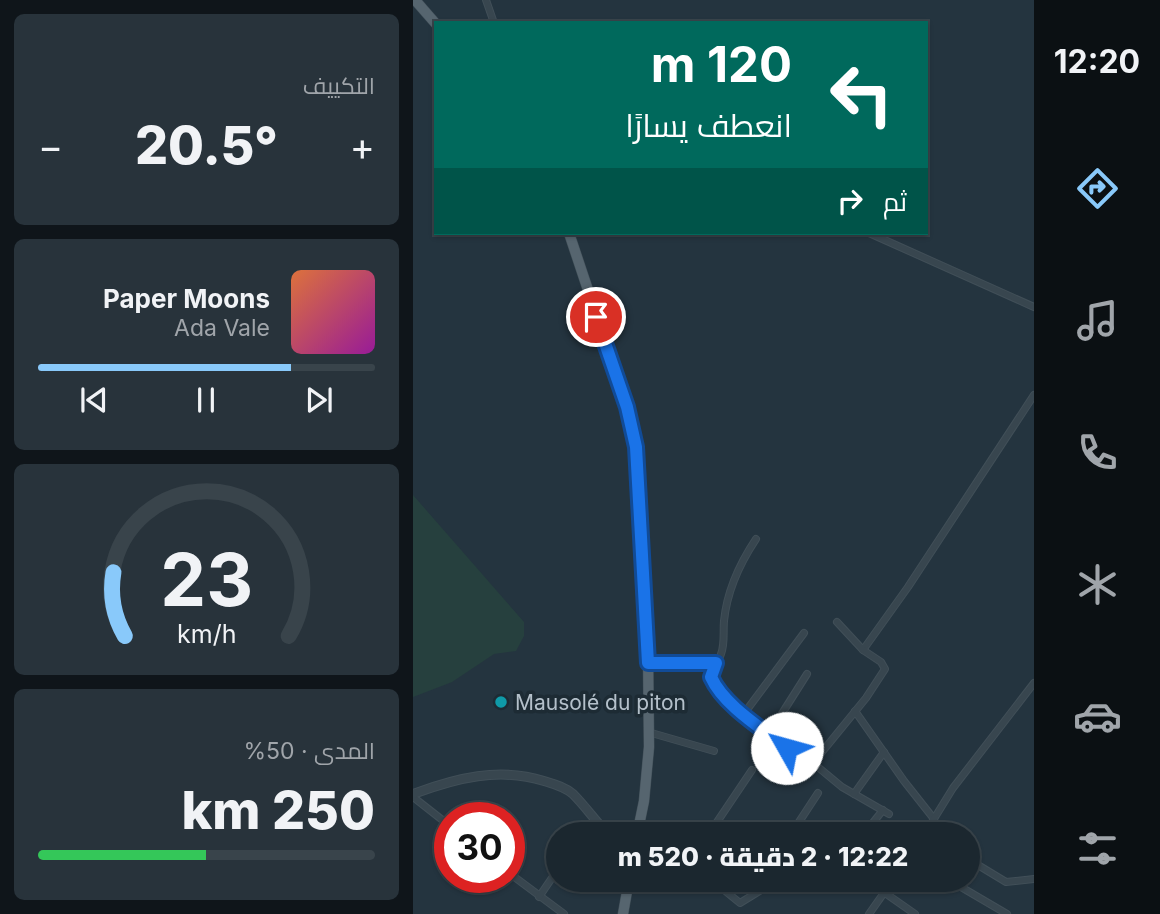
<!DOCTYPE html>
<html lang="ar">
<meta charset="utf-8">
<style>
body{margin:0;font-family:Inter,Cairo,sans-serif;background:#28333b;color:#f1f3f6;direction:rtl;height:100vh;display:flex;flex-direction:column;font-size:26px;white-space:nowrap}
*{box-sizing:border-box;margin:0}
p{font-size:23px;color:#a0a5aa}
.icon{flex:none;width:38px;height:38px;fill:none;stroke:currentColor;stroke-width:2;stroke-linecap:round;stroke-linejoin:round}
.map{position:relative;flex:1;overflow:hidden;direction:ltr}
.drawer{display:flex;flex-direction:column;gap:14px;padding:14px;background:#0f151a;width:413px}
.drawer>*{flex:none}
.banner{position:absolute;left:21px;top:21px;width:494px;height:214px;border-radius:0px;box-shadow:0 2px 5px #0004,0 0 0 2px #39444b;direction:rtl;background:#00695c;color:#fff;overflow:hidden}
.speed{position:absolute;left:21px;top:802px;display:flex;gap:14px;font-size:35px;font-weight:700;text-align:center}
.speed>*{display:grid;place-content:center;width:91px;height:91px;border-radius:50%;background:#1b272f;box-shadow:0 2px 5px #0004,0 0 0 2px #39444b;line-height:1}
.speed .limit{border:10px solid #d22;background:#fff;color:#111}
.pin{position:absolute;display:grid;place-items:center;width:60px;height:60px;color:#fff;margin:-30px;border:4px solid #fff;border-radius:50%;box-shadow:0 2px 7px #0007}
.me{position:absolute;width:77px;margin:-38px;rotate:308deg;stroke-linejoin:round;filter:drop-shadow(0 0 5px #0008)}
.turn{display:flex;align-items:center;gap:24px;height:147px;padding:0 21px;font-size:32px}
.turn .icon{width:91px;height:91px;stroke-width:2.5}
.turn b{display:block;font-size:49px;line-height:60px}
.then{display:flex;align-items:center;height:66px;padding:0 21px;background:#0003;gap:14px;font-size:26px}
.big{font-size:52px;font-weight:800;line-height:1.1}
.drawer .tile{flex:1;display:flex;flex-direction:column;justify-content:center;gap:10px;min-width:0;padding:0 24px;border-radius:10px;background:#28333b}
.drawer .dial{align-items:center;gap:0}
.dial svg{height:182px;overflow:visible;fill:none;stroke:#39444b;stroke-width:7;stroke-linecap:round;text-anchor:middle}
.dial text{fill:#f1f3f6;stroke:none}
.song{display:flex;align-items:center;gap:21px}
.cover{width:84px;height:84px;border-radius:10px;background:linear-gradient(135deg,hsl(20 70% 55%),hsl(300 70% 35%))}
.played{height:7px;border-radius:4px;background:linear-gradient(90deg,#89c9fa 75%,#39444b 75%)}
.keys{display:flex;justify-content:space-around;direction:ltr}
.heat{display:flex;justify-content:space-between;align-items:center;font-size:38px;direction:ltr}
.charge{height:10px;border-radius:5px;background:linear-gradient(90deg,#34c759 50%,#39444b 0)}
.trip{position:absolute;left:133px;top:822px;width:434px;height:70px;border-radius:35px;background:#1b272f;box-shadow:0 2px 5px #0004,0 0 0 2px #39444b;font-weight:800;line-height:70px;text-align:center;direction:rtl}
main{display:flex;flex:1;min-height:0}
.tabs{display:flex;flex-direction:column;width:126px;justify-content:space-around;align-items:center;background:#0b1013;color:#a0a5aa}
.tabs .icon{width:49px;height:49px}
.tabs .selected{color:#89c9fa}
.tabs b{font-size:32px;color:#f1f3f6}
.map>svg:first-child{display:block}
</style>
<main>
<nav class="tabs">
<b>12:20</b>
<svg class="icon selected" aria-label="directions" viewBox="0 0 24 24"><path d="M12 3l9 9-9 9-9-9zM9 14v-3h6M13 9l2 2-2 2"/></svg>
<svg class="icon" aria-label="music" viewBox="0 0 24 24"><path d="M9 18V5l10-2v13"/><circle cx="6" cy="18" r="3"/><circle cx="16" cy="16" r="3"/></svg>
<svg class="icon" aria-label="phone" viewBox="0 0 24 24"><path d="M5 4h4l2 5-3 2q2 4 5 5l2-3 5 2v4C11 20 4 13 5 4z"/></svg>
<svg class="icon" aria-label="climate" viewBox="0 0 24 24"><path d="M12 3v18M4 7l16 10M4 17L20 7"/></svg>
<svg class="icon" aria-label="car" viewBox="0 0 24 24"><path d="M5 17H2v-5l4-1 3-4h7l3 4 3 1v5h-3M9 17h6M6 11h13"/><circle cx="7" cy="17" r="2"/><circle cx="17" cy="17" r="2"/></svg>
<svg class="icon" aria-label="filters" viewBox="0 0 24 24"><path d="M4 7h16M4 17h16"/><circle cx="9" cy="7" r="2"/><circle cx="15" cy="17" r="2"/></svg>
</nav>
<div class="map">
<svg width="621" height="914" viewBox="0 0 621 914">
<rect width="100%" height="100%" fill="#24343f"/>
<polygon fill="#26403e" points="0,495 111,622 111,636 103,651 81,654 39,682 0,697"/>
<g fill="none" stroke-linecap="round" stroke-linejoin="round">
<g stroke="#414f58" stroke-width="8">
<g id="minor">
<polyline points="73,0 81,23"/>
<polyline points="456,233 621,307"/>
<path d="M 343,539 C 327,563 314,591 311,621 C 310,632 312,644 308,654 C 306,661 301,667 298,673 L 299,681 L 330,715 L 374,748 L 400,763 L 429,787 L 476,814"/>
<polyline points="450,650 495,587 621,395"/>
<polyline points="235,663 303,663"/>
<polyline points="442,711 491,781 521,819"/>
<polyline points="330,715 391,633"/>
<polyline points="235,732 301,751"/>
<polyline points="356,734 394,674"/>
<polyline points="400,763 453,698 472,669 468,662 450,650 424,622"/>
<polyline points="441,794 471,752"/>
<polyline points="0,797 37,826"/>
<polyline points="168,835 181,820"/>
<polyline points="299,835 302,825 339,770"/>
<polyline points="383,835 382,830 384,825 405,793"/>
<polyline points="450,835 470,810"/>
<polyline points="511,835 540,788 621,683"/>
<polyline points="555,859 593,882 621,879"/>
<polyline points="96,873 151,914"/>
<polyline points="293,880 311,890 327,903 358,884 369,888 380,880"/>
<polyline points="395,880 399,880"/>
<polyline points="536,880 594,914"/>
<polyline points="472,893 502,914"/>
<polyline points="126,897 145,869"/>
<polyline points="456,914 480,880"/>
</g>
</g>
<g stroke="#414f58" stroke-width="10">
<path id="tertiary" d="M 0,794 C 43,778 86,767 131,781 C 141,784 152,787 160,794 C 173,807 183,822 196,835"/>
</g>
<g stroke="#414f58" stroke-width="11">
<g id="primary">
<polyline points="2,0 23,24"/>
<polyline points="156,233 214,407 223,447 235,651 236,747 231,801 224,835"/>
<polyline points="210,914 216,880"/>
</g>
</g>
<use href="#minor" stroke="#38464f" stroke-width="6"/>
<use href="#tertiary" stroke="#38464f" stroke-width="8"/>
<use href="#primary" stroke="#56656f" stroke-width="10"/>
</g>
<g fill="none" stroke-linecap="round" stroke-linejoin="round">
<g stroke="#114b97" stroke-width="18">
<path id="route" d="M 183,317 L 214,407 L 223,447 L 235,663 L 303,663 L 298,677 C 311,706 350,729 374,748"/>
</g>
<use href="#route" stroke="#1a73e8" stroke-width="12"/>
</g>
<circle fill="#0f9aa8" stroke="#1d2b34" stroke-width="2.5" cx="88" cy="702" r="7"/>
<g text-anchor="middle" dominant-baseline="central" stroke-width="7" stroke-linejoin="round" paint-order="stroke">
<g font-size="21" fill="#b4c0ca" stroke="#1d2b34" text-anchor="start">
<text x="102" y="702">Mausolé du piton</text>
</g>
</g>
</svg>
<div class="speed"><div class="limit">30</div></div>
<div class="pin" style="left:183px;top:317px;background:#d93025"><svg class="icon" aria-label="arrive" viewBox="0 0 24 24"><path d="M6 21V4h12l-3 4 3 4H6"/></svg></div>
<svg class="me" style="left:374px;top:748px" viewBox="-20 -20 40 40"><circle r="19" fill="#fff"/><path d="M0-13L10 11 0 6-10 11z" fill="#1a73e8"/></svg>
<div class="trip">12:22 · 2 دقيقة · 520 m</div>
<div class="banner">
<div class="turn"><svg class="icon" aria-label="left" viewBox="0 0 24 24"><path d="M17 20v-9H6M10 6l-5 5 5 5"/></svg><div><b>120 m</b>انعطف يسارًا</div></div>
<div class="then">ثم<svg class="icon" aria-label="right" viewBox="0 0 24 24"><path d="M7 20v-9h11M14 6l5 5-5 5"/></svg></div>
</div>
</div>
<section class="drawer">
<div class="tile"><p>التكييف</p>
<div class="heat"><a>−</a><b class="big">20.5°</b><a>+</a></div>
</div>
<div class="tile">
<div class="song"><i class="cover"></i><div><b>Paper Moons</b><p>Ada Vale</p></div></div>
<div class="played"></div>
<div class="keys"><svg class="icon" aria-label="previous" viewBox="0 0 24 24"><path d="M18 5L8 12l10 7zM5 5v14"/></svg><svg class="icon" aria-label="pause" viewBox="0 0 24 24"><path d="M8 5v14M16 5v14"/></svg><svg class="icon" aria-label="next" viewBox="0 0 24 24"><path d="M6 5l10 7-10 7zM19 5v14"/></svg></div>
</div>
<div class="tile dial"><svg viewBox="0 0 100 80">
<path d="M14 69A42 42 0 1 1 86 69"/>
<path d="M14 69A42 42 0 0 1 9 41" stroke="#89c9fa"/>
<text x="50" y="56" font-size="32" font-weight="700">23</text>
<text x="50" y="72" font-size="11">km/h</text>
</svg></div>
<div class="tile"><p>المدى · 50%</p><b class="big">250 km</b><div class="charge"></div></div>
</section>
</main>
